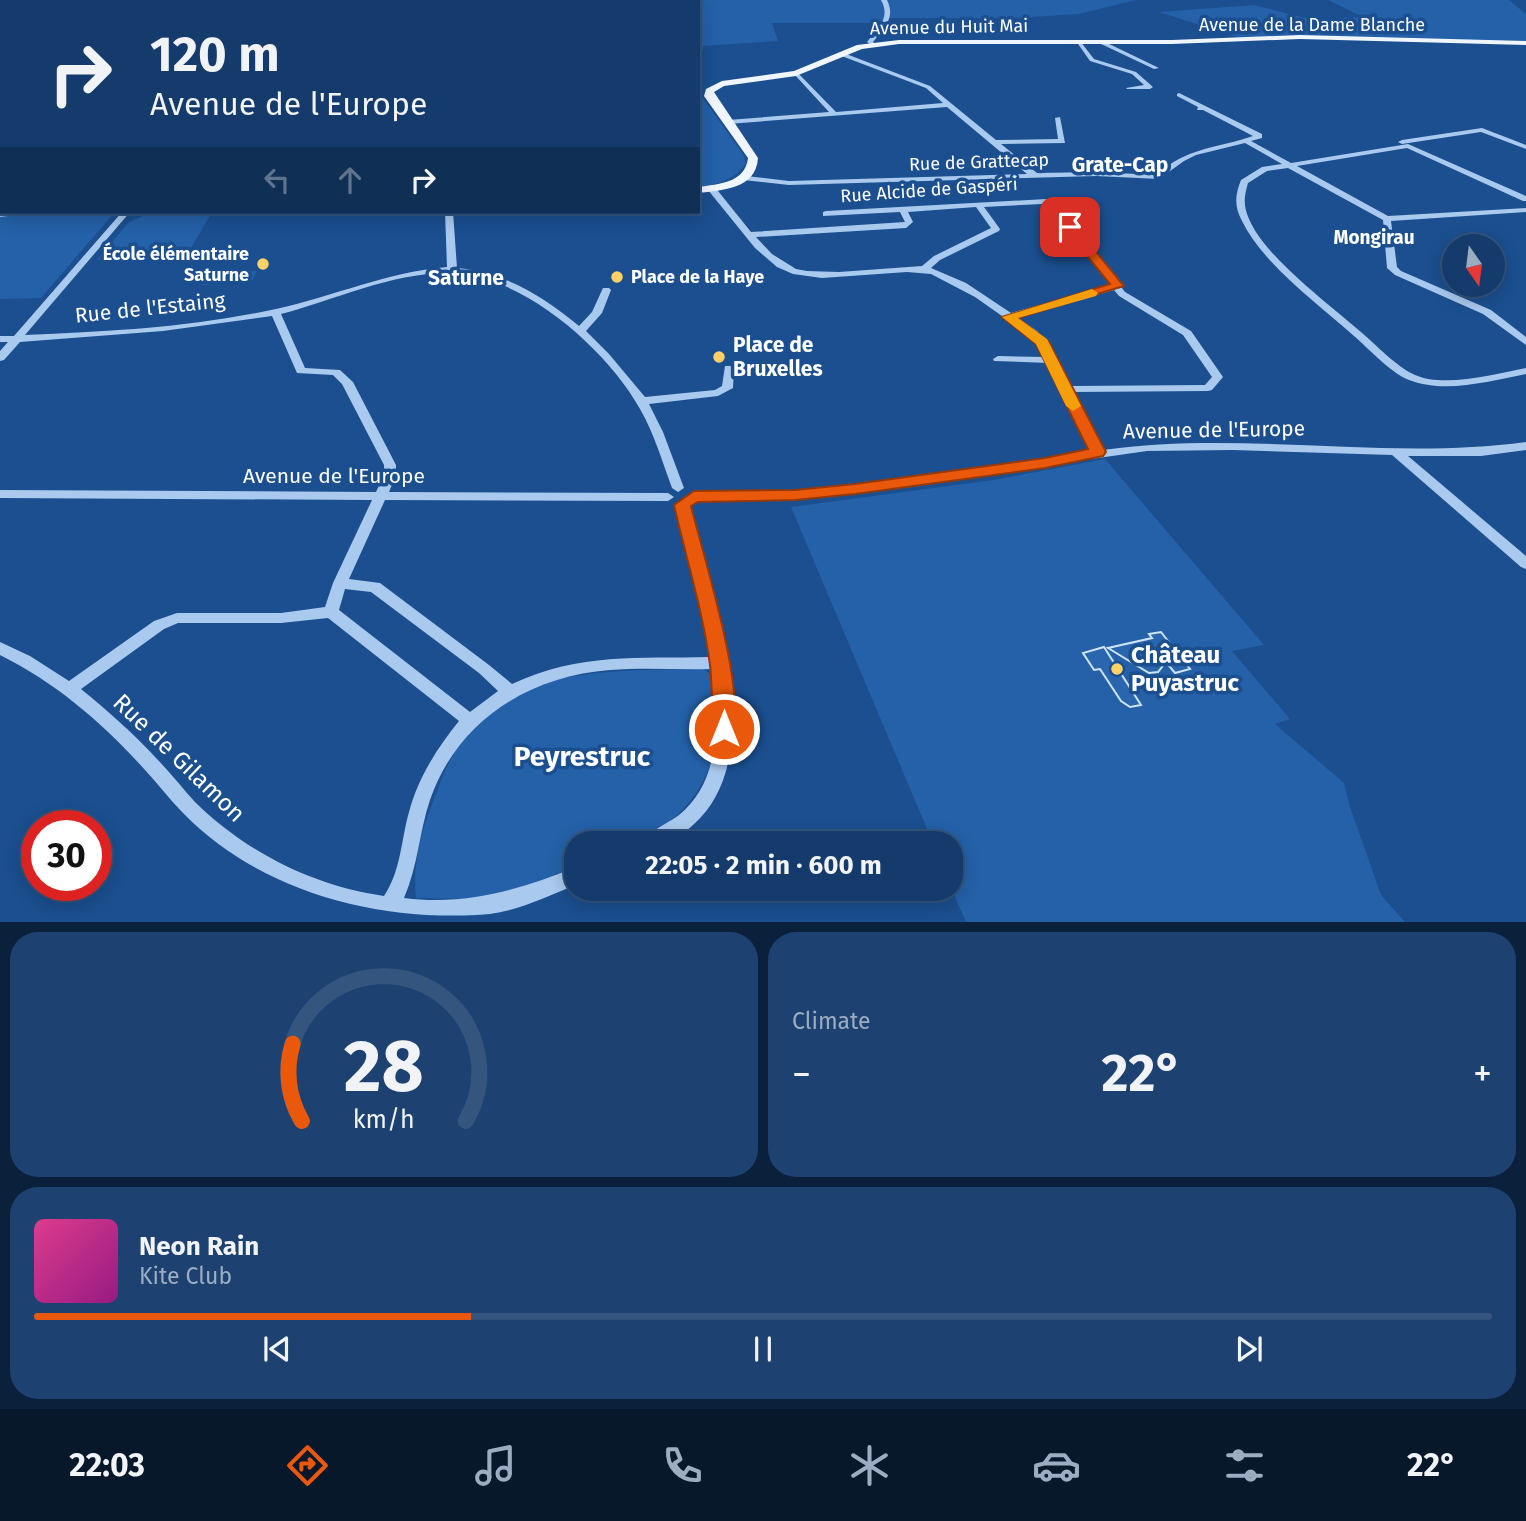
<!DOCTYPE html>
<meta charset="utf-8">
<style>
body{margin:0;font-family:"Fira Sans",sans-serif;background:#1d4271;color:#f1f3f6;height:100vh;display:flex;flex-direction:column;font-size:26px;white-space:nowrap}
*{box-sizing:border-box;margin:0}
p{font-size:23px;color:#9dadc1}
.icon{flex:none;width:38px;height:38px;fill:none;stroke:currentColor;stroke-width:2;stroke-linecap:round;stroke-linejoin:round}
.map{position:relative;height:922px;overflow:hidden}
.side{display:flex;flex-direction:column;gap:10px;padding:10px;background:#0b203b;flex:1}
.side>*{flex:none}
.top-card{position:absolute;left:0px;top:0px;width:700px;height:214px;box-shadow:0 4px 18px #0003,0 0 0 2px #33557e;background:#143b6b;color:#f1f3f6;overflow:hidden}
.needle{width:46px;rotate:166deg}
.buttons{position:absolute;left:1442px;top:234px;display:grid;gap:14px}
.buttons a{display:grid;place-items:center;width:63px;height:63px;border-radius:50%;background:#143b6b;box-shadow:0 4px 18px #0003,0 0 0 2px #33557e;font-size:35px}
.speed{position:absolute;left:21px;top:810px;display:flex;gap:14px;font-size:35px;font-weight:700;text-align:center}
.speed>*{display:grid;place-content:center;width:91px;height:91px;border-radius:50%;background:#143b6b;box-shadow:0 4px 18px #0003,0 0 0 2px #33557e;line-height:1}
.speed .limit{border:10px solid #d22;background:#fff;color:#111}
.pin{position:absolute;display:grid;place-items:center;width:60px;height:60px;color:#fff;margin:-30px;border-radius:14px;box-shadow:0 4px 10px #0006}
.me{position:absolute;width:77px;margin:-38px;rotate:0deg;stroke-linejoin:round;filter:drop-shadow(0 0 5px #0008)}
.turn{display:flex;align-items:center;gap:24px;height:147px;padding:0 35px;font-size:32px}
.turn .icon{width:91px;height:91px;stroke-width:2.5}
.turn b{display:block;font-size:49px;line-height:60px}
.lanes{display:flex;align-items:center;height:66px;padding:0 35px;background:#0003;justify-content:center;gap:35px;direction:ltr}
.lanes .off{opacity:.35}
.big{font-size:52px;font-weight:700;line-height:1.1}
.side .card{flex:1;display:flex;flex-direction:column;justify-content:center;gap:10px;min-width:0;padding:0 24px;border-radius:28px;background:#1d4271}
.side .dial{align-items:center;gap:0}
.dial svg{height:182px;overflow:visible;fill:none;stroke:#33557e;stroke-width:7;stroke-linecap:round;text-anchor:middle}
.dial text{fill:#f1f3f6;stroke:none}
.song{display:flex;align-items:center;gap:21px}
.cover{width:84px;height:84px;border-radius:10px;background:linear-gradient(135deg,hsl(330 70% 55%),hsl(310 70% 35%))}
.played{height:7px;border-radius:4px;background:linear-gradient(90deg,#ea580c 30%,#33557e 30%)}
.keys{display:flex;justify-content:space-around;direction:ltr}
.heat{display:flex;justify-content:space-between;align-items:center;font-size:38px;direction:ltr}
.side .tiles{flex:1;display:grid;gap:10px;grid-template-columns:1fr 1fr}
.card:last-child{grid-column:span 2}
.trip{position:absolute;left:564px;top:831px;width:399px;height:70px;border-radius:28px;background:#143b6b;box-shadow:0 4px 18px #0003,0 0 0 2px #33557e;font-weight:700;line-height:70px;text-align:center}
.menu{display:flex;height:112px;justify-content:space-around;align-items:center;background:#08182b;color:#9dadc1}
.menu .icon{width:49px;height:49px}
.menu .current{color:#ea580c}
.menu b{font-size:32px;color:#f1f3f6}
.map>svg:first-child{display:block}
</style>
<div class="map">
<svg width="1526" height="923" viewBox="0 0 1526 923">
<rect width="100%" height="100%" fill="#1b4f8f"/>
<g fill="#2461a8">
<polygon points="463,0 1136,0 1079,14 1014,18 884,18 880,23 772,23 778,41 703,46 703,51 698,51 698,2"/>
<polygon points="1328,0 1509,0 1526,14 1526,42 1300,35 1240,38 1159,12 1254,5 1309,19 1363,17"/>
<path d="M 698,97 L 702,97 L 743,154 L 746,163 C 736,179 717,185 698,187 Z"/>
<polygon points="33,212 114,213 41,298 0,299 0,217"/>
<polygon points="152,212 212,212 188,253 97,260 129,222"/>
<polygon points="257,271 252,281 202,285 207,275"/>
<polygon points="1105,459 1264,645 1232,651 1290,719 1275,724 1344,783 1350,807 1381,895 1405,922 966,922 950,885 950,844 933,843 791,507 993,480"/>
<path d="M 703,669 L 714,676 C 716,689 719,702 719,714 C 720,770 685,827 630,843 C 614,847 592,843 576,844 L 576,867 L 522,887 L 474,899 L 416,898 C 412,861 422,829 436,794 C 445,768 456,745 474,724 C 523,666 634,670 703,669 Z"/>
</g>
<g fill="#2a66ad" stroke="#cfe3fa" stroke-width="2">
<polygon points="1161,632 1190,669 1175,673 1166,662 1158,672 1149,673 1108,648 1152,638 1149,634"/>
<polygon points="1104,647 1141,705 1130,707 1121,701 1100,669 1094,670 1083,653"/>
</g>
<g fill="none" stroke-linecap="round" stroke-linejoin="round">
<g fill="#a9c9ee" fill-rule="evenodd">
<path d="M 881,0 L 887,0 C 896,18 884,28 873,42 L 876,44 L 873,46 L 867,42 C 878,28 891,18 881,0 Z"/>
<rect x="0" y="20" width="2" height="4"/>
<polygon points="1076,41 1080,41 1094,59 1136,72 1153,87 1150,89 1127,89 1126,88 1144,85 1132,74 1090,61"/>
<polygon points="1099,41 1103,41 1159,68 1154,69 1099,43"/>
<path d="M 841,52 L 930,86 L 996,140 L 1058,139 L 1055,118 L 1060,117 L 1065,143 L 1001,144 L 1037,173 L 1096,172 L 1157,175 C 1186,147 1219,148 1253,136 L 1203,110 L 1197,110 L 1198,107 L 1177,96 L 1177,94 L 1179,93 L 1262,134 L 1262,138 L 1251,141 L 1291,163 L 1408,144 L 1526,196 L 1526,201 L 1523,201 L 1407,148 L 1297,166 L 1388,216 L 1526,208 L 1526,212 L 1391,221 L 1397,267 L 1401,271 L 1491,310 L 1526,337 L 1526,345 L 1483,314 L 1395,275 L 1387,268 L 1383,220 L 1288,168 L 1267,171 L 1248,183 C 1244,197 1243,205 1249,219 C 1265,257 1329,304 1361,332 C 1376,345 1397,367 1415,375 C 1445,388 1495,374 1526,368 L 1526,374 C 1489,381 1446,394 1409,380 C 1391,373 1369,349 1354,336 C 1318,304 1263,264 1242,221 C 1234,206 1235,195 1241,180 L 1262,167 L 1282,164 L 1245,143 L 1196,155 L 1184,161 L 1159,179 L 1096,176 L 789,185 L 743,180 L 743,176 L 746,176 L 789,181 L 1027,174 L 947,107 L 728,124 L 725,122 L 728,120 L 829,112 L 794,74 L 796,71 L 836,112 L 943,103 L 926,88 L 839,55 Z"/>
<polygon points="1482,128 1526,145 1526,149 1481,132 1402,144 1398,142 1402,140"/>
<path d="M 708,186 L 714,186 L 751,232 L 905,222 L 900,212 L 823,216 L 823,212 L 826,211 L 1046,199 L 1054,203 L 1073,225 L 1125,292 L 1191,331 L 1223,377 L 1212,390 L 1208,391 L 1074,392 L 1103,450 C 1243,430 1386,461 1526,442 L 1526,450 L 1481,456 L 1408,456 L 1526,556 L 1526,569 L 1521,567 L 1392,455 L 1233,450 L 1147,451 L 855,493 L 795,499 L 689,500 L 688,497 L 694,493 L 795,491 L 855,485 L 1092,451 L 1063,392 L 1059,389 L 1061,387 L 1049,363 L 994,361 L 993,359 L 998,356 L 1045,357 L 1029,335 L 975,297 L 931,274 L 907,272 L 822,278 L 793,274 L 777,267 L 755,248 L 708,190 ZM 1042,204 C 1062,214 1095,265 1110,285 L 1011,313 L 966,283 L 931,268 L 940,260 L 999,231 L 1000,229 L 984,207 ZM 976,207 L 991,228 L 934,256 L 922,266 L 839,272 L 807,271 L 796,269 L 772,254 L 756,237 L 906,228 L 913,222 L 908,212 ZM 1114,290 L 1119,296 L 1183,335 L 1212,377 L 1205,385 L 1071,386 L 1046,342 L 1037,331 L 1017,317 Z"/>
<polygon points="0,211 2,211 20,212 16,215 0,217"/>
<path d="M 122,212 L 130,212 L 25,335 C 108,332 194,327 276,309 C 334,296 388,272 447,267 L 445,212 L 453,212 L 457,268 C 504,272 543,296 579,326 L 592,312 L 603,288 L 609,288 L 611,290 L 602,313 L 586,331 L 609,354 L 645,397 L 715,390 L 722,386 L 725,366 L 733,366 L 734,368 L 733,388 L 718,396 L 649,404 L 663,432 L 684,488 L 678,492 L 672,488 C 662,461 654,433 640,409 C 607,349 522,275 452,273 C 396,271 334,300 281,314 L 305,368 L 340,370 L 353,382 L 396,465 L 396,475 L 389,492 L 668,493 L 674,497 L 668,501 L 385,500 L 349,579 L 380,583 L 489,665 L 512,684 C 581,652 638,659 710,657 L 701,608 L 676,505 L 682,501 L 687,502 C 698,525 704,559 710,585 C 728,655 757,769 693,825 C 686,831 676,841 667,843 C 659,846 648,844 640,844 C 645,833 669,823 679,815 C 722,780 718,720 712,669 C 678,670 644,667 610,670 C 529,676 457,721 430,800 C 419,833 418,866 404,898 C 466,906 519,890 576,867 L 576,885 C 548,896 520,910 490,914 C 380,923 262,893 184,814 C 170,800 158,784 145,770 C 103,723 56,683 0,655 L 0,642 L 30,656 L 69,681 L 154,621 L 177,613 L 281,613 L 325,607 L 333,583 L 372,500 L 0,498 L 0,490 L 376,492 L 384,475 L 384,465 L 342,384 L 333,375 L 297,373 L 272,316 L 163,331 L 20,342 L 4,360 L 0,361 L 0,351 L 8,342 L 0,342 L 0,336 L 14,336 ZM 345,589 L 371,592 L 479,673 L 498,691 L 470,712 L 339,610 ZM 328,618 L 459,721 C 437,748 418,778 409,812 C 401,840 401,871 384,896 C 313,886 246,852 195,802 C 182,788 170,772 156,758 C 133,733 108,711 81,689 L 164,629 L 178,623 L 281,623 Z"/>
</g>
<g fill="#f0f6ff" fill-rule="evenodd">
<polygon points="140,0 148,0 140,2"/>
<polygon points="163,0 174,0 161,2"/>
<path d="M 1300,35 L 1526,41 L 1526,45 L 1300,39 L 1172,44 L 899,44 L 862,49 L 796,76 L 724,86 L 714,92 L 758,158 C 756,189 723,190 698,193 L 698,187 C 719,184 745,183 748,158 L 704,96 L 706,89 L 722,81 L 794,71 L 857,45 L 899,40 L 1172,40 Z"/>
<polygon points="0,130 2,130 0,137"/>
<rect x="0" y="174" width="2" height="6"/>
</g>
</g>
<path fill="#ea580c" stroke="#983908" stroke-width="2" d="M 1066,225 L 1074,225 L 1124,286 L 1018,318 L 1049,342 L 1106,452 L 1103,456 L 1045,468 L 855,494 L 795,500 L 698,502 L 691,506 C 702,551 749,699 731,736 L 724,738 L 716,736 C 712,727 712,680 710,665 C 703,611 686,558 674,505 L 694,491 L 795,490 L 855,484 L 1045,458 L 1088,449 L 1036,344 L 1002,317 L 1110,284 L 1066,230 Z"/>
<polygon fill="#f59e0b" points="1092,289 1098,293 1096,296 1018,318 1047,339 1081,406 1073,411 1066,406 1036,344 1002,317"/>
<g fill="#ffd166" stroke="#1b4f8f" stroke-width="2.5">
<circle cx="263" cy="264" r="7"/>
<circle cx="617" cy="277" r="7"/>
<circle cx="719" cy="357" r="7"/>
<circle cx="1117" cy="669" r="7"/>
</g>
<g text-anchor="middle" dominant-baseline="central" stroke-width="7" stroke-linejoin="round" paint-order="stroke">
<g font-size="18" fill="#fff" stroke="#1b4f8f">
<text x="1312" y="25">Avenue de la Dame Blanche</text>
<text transform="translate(949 27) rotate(-1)">Avenue du Huit Mai</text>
<text transform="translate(979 162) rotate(-2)">Rue de Grattecap</text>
<text transform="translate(929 190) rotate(-4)">Rue Alcide de Gaspéri</text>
</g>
<g font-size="18" font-weight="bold" fill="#fff" stroke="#1b4f8f" text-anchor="end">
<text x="249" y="254">École élémentaire<tspan x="249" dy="21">Saturne</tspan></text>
<text x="631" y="277" text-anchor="start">Place de la Haye</text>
</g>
<g font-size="19" font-weight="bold" fill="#fff" stroke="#1b4f8f">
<text x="1374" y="237">Mongirau</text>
</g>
<g font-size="21" font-weight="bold" fill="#fff" stroke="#1b4f8f">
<text x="1120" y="165">Grate-Cap</text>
<text x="466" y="278">Saturne</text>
</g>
<g font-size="21" fill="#fff" stroke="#1b4f8f">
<text transform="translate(150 308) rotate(-6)">Rue de l'Estaing</text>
<text transform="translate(1214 430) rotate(-1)">Avenue de l'Europe</text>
<text x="334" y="476">Avenue de l'Europe</text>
</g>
<g font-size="21" font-weight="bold" fill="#fff" stroke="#1b4f8f" text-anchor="start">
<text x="733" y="345">Place de<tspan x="733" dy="24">Bruxelles</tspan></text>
</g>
<g font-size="24" font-weight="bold" fill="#fff" stroke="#1b4f8f" text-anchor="start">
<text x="1131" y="655">Château<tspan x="1131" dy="28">Puyastruc</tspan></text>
</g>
<g font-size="24" fill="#fff" stroke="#1b4f8f">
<text transform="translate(179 758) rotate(44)">Rue de Gilamon</text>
</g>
<g font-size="28" font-weight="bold" fill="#fff" stroke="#1b4f8f">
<text x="582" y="756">Peyrestruc</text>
</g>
</g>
</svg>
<div class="buttons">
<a><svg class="needle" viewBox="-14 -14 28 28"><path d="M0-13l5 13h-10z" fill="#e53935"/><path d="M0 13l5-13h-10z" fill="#9dadc1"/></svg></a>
</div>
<div class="speed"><div class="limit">30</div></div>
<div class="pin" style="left:1070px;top:227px;background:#d93025"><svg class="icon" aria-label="arrive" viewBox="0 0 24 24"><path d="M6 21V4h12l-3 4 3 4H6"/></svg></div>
<svg class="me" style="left:724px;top:729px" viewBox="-20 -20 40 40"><circle r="17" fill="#ea580c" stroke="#fff" stroke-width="3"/><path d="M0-11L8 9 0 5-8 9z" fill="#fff"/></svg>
<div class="trip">22:05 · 2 min · 600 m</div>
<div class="top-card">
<div class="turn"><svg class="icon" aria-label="right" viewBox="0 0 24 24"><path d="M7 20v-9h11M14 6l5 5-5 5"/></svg><div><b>120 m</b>Avenue de l'Europe</div></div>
<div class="lanes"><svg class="icon off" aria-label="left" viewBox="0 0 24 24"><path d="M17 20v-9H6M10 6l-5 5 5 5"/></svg><svg class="icon off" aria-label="ahead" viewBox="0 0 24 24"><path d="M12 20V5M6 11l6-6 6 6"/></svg><svg class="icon" aria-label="right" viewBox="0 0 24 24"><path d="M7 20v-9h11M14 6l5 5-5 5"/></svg></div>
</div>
</div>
<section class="side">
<div class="tiles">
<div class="card dial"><svg viewBox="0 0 100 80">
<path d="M14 69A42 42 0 1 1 86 69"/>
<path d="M14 69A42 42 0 0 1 10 35" stroke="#ea580c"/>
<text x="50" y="56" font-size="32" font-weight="700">28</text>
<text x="50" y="72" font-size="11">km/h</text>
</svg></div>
<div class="card"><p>Climate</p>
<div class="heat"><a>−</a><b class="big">22°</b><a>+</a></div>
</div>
<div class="card">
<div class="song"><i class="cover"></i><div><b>Neon Rain</b><p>Kite Club</p></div></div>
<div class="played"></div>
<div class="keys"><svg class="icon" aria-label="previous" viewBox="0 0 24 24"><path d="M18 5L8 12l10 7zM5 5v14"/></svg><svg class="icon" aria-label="pause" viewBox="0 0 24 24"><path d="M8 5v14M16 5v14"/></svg><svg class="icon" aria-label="next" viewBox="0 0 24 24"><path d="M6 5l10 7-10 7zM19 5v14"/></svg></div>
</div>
</div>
</section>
<nav class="menu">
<b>22:03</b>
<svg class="icon current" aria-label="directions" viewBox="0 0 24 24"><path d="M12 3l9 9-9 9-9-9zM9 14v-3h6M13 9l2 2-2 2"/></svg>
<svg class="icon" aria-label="music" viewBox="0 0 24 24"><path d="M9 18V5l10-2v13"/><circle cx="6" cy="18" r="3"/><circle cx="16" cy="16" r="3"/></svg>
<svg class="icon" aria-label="phone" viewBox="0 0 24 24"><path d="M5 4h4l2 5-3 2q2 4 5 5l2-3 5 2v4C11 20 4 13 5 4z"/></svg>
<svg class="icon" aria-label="climate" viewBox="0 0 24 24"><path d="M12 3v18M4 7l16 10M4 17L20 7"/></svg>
<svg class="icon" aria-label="car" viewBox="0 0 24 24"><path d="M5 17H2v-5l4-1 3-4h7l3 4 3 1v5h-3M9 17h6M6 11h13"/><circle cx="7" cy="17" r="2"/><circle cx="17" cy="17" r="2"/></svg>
<svg class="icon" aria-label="filters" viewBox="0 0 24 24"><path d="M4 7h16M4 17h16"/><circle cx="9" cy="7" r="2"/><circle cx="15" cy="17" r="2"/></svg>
<b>22°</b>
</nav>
